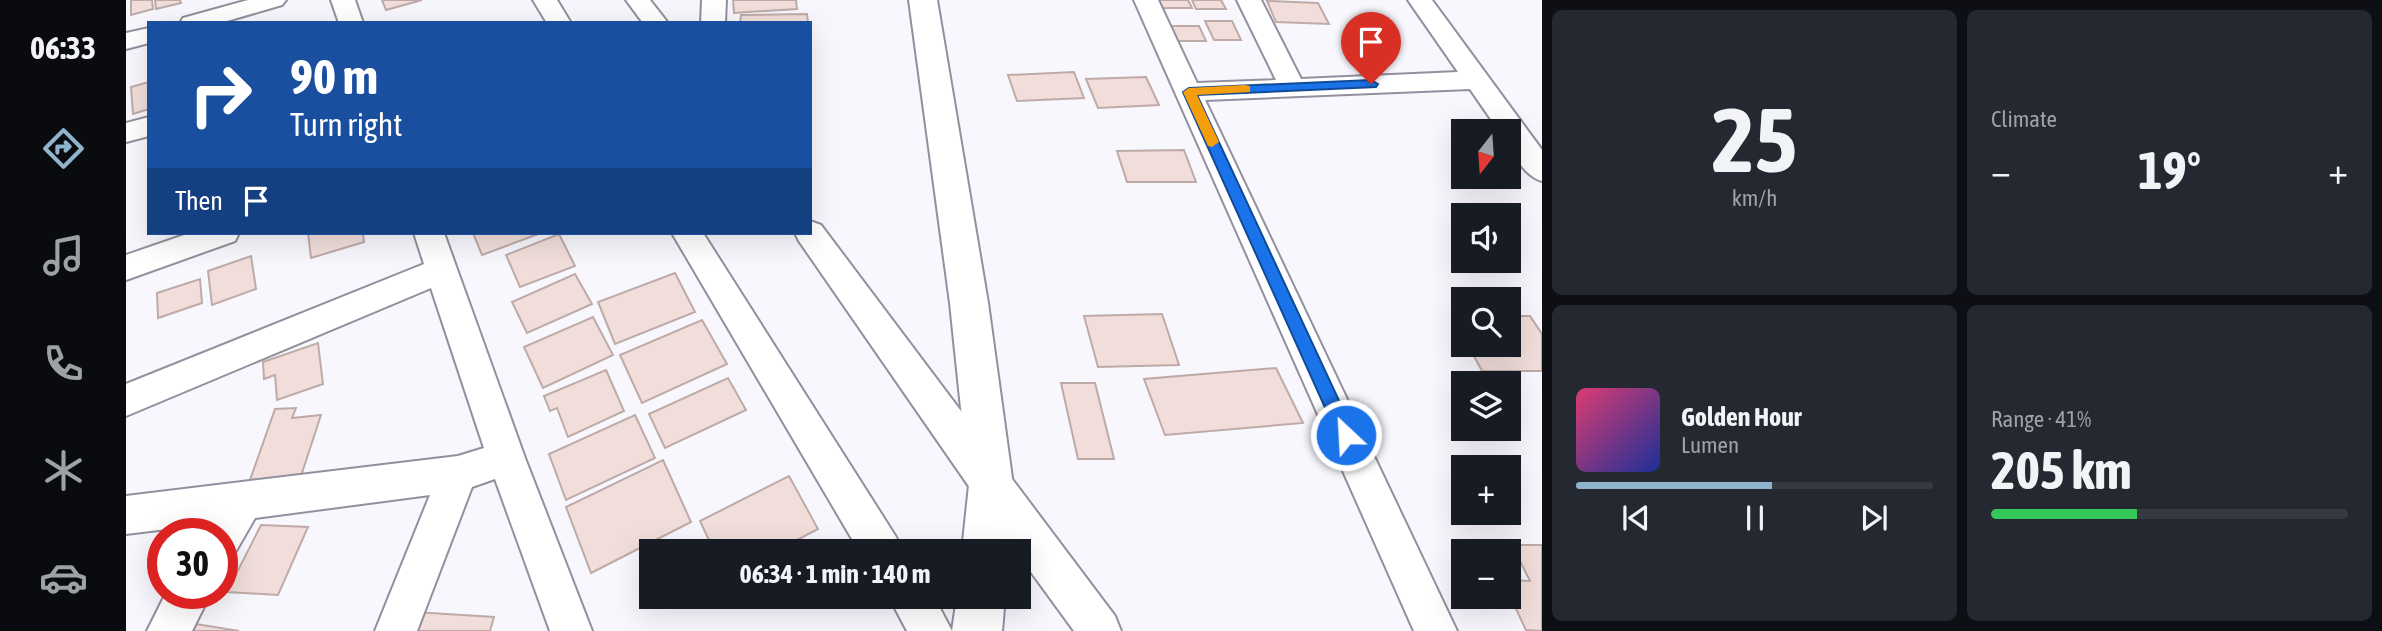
<!DOCTYPE html>
<meta charset="utf-8">
<style>
body{margin:0;font-family:"Asap Condensed",sans-serif;background:#242831;color:#f1f3f6;height:100vh;display:flex;flex-direction:column;font-size:26px;white-space:nowrap}
*{box-sizing:border-box;margin:0}
p{font-size:23px;color:#9ea1a6}
.icon{flex:none;width:38px;height:38px;fill:none;stroke:currentColor;stroke-width:2;stroke-linecap:round;stroke-linejoin:round}
.map{position:relative;flex:1;overflow:hidden}
.sheet{display:flex;flex-direction:column;gap:10px;padding:10px;background:#0d0f14;width:840px}
.sheet>*{flex:none}
.guide{position:absolute;left:21px;top:21px;width:665px;height:214px;border-radius:0px;box-shadow:0 7px 28px #0002;background:#1a4fa0;color:#fff;overflow:hidden}
.needle{width:46px;rotate:197deg}
.controls{position:absolute;left:1325px;top:119px;display:grid;gap:14px}
.controls a{display:grid;place-items:center;width:70px;height:70px;border-radius:0px;background:#171b24;box-shadow:0 7px 28px #0002;font-size:35px}
.speed{position:absolute;left:21px;top:518px;display:flex;gap:14px;font-size:35px;font-weight:700;text-align:center}
.speed>*{display:grid;place-content:center;width:91px;height:91px;border-radius:50%;background:#171b24;box-shadow:0 7px 28px #0002;line-height:1}
.speed .limit{border:10px solid #d22;background:#fff;color:#111}
.pin{position:absolute;display:grid;place-items:center;width:60px;height:60px;color:#fff;margin:-72px -30px;border-radius:50% 50% 50% 0;rotate:-45deg;box-shadow:0 0 7px #0007}
.pin .icon{rotate:45deg}
.me{position:absolute;width:77px;margin:-38px;rotate:335deg;stroke-linejoin:round;filter:drop-shadow(0 0 5px #0008)}
.turn{display:flex;align-items:center;gap:24px;height:147px;padding:0 28px;font-size:32px}
.turn .icon{width:91px;height:91px;stroke-width:2.5}
.turn b{display:block;font-size:49px;line-height:60px}
.then{display:flex;align-items:center;height:66px;padding:0 28px;background:#0003;gap:14px;font-size:26px}
.big{font-size:52px;font-weight:700;line-height:1.1}
.sheet .tile{flex:1;display:flex;flex-direction:column;justify-content:center;gap:10px;min-width:0;padding:0 24px;border-radius:10px;background:#242831}
.sheet .dial{align-items:center;gap:0}
.dial b{font-size:91px;line-height:1}
.song{display:flex;align-items:center;gap:21px}
.cover{width:84px;height:84px;border-radius:10px;background:linear-gradient(135deg,hsl(340 70% 55%),hsl(230 70% 35%))}
.played{height:7px;border-radius:4px;background:linear-gradient(90deg,#8fb4cd 55%,#363941 55%)}
.keys{display:flex;justify-content:space-around;direction:ltr}
.heat{display:flex;justify-content:space-between;align-items:center;font-size:38px;direction:ltr}
.charge{height:10px;border-radius:5px;background:linear-gradient(90deg,#34c759 41%,#363941 0)}
.sheet .tiles{flex:1;display:grid;gap:10px;grid-template-columns:repeat(2,1fr)}
.trip{position:absolute;left:513px;top:539px;width:392px;height:70px;border-radius:0px;background:#171b24;box-shadow:0 7px 28px #0002;font-weight:700;line-height:70px;text-align:center}
main{display:flex;flex:1;min-height:0}
.tab-bar{display:flex;flex-direction:column;width:126px;justify-content:space-around;align-items:center;background:#090b0e;color:#9ea1a6}
.tab-bar .icon{width:49px;height:49px}
.tab-bar .current{color:#8fb4cd}
.tab-bar b{font-size:32px;color:#f1f3f6}
.map>svg:first-child{display:block}
</style>
<main>
<nav class="tab-bar">
<b>06:33</b>
<svg class="icon current" aria-label="directions" viewBox="0 0 24 24"><path d="M12 3l9 9-9 9-9-9zM9 14v-3h6M13 9l2 2-2 2"/></svg>
<svg class="icon" aria-label="music" viewBox="0 0 24 24"><path d="M9 18V5l10-2v13"/><circle cx="6" cy="18" r="3"/><circle cx="16" cy="16" r="3"/></svg>
<svg class="icon" aria-label="phone" viewBox="0 0 24 24"><path d="M5 4h4l2 5-3 2q2 4 5 5l2-3 5 2v4C11 20 4 13 5 4z"/></svg>
<svg class="icon" aria-label="climate" viewBox="0 0 24 24"><path d="M12 3v18M4 7l16 10M4 17L20 7"/></svg>
<svg class="icon" aria-label="car" viewBox="0 0 24 24"><path d="M5 17H2v-5l4-1 3-4h7l3 4 3 1v5h-3M9 17h6M6 11h13"/><circle cx="7" cy="17" r="2"/><circle cx="17" cy="17" r="2"/></svg>
</nav>
<div class="map">
<svg width="1416" height="631" viewBox="0 0 1416 631">
<rect width="100%" height="100%" fill="#f8f7fd"/>
<g fill="#f1dedb" stroke="#beaba8" stroke-width="2">
<polygon points="5,0 26,0 27,9 5,15"/>
<polygon points="29,0 54,0 55,3 30,9"/>
<polygon points="256,0 296,0 260,10"/>
<polygon points="607,0 670,0 671,9 608,13"/>
<polygon points="1029,0 1062,0 1066,8 1033,8"/>
<polygon points="1066,0 1095,0 1100,9 1070,9"/>
<polygon points="1141,1 1192,3 1203,24 1150,22"/>
<polygon points="681,14 682,23 614,23 615,15"/>
<polygon points="1079,21 1106,21 1115,40 1088,40"/>
<polygon points="1043,26 1073,26 1080,41 1050,41"/>
<polygon points="948,72 958,98 891,101 882,75"/>
<polygon points="1020,77 1033,105 972,108 960,79"/>
<polygon points="23,82 23,109 7,114 5,87"/>
<polygon points="1058,150 1070,182 1001,182 991,151"/>
<polygon points="182,233 237,233 238,242 185,258"/>
<polygon points="347,233 415,233 356,255"/>
<polygon points="433,234 449,266 394,287 380,255"/>
<polygon points="125,256 130,289 86,305 82,271"/>
<polygon points="549,273 569,312 489,344 472,302"/>
<polygon points="449,274 466,304 401,333 386,302"/>
<polygon points="74,279 76,303 32,318 31,293"/>
<polygon points="1036,314 1053,365 972,367 958,316"/>
<polygon points="1382,316 1404,316 1416,334 1416,371 1356,371 1342,345 1382,345"/>
<polygon points="467,317 487,355 417,388 398,347"/>
<polygon points="576,320 601,364 516,403 494,355"/>
<polygon points="192,343 197,384 151,400 149,375 138,379 137,362"/>
<polygon points="1150,368 1177,423 1039,435 1018,379"/>
<polygon points="480,370 498,411 442,437 431,408 424,411 418,396"/>
<polygon points="602,378 620,410 539,448 523,414"/>
<polygon points="935,383 969,383 988,459 952,459"/>
<polygon points="170,408 166,418 195,415 175,476 124,480 149,409"/>
<polygon points="509,415 529,458 440,500 423,454"/>
<polygon points="537,460 565,522 465,573 440,507"/>
<polygon points="663,476 692,529 650,551 588,551 574,521"/>
<polygon points="135,525 182,527 152,595 101,592"/>
<polygon points="1386,545 1416,545 1416,631 1400,630 1382,592 1382,580 1404,581"/>
<polygon points="288,612 368,617 364,631 280,631"/>
<polygon points="70,624 113,631 66,631"/>
</g>
<g fill="none" stroke-linecap="round" stroke-linejoin="round">
<g stroke="#938f9e" stroke-width="4">
<g id="street">
<polygon points="122,0 160,0 156,5 94,23 54,23 57,18"/>
<polygon points="205,0 229,0 237,23 213,23"/>
<polygon points="407,0 431,0 445,23 421,23"/>
<polygon points="500,0 524,0 542,23 517,23"/>
<polygon points="576,0 600,0 599,23 575,23"/>
<path d="M 1008,0 L 1032,0 L 1071,83 L 1150,80 L 1111,0 L 1135,0 L 1175,79 L 1332,72 L 1282,0 L 1306,0 L 1416,150 L 1416,181 C 1398,176 1382,150 1382,131 L 1373,131 L 1344,89 L 1079,100 L 1331,631 L 1288,631 Z"/>
<polygon points="23,28 23,43 0,49 0,33"/>
<polygon points="23,117 23,136 0,142 0,123"/>
<polygon points="684,221 695,225 989,616 995,631 948,631 851,498 673,241 669,233 684,233"/>
<polygon points="64,233 113,233 109,241 0,280 0,255"/>
<polygon points="288,233 318,233 399,458 466,631 424,631 369,479 346,487 291,631 249,631 304,495 129,518 110,551 96,557 96,534 77,534 82,524 0,534 0,496 332,456 358,448 305,288 0,416 0,384 298,264"/>
<polygon points="546,233 577,233 770,537 776,551 733,551"/>
<polygon points="40,593 85,593 66,631 21,631"/>
<polygon points="763,597 808,597 826,631 781,631"/>
</g>
</g>
<g stroke="#938f9e" stroke-width="4">
<g id="secondary">
<polygon points="783,0 811,0 862,303 887,485 882,551 836,551 843,485 824,303"/>
<polygon points="831,597 879,597 876,631 826,631"/>
</g>
</g>
<use href="#street" fill="#fff" fill-rule="evenodd"/>
<use href="#secondary" fill="#fff" fill-rule="evenodd"/>
</g>
<polygon fill="#1a73e8" stroke="#114b97" stroke-width="2" points="1245,80 1252,84 1250,87 1071,95 1229,435 1227,441 1220,443 1214,441 1057,92 1063,88"/>
<polygon fill="#f59e0b" points="1119,85 1124,86 1124,92 1071,95 1093,142 1086,147 1082,146 1057,92 1063,88"/>
</svg>
<div class="controls">
<a><svg class="needle" viewBox="-14 -14 28 28"><path d="M0-13l5 13h-10z" fill="#e53935"/><path d="M0 13l5-13h-10z" fill="#9ea1a6"/></svg></a>
<a><svg class="icon" aria-label="sound" viewBox="0 0 24 24"><path d="M4 9h4l5-4v14l-5-4H4zM17 9q2 3 0 6"/></svg></a>
<a><svg class="icon" aria-label="search" viewBox="0 0 24 24"><circle cx="10" cy="10" r="6"/><path d="M15 15l6 6"/></svg></a>
<a><svg class="icon" aria-label="layers" viewBox="0 0 24 24"><path d="M12 4l9 5-9 5-9-5zM3 14l9 5 9-5"/></svg></a>
<a>+</a>
<a>−</a>
</div>
<div class="speed"><div class="limit">30</div></div>
<div class="pin" style="left:1245px;top:84px;background:#d93025"><svg class="icon" aria-label="arrive" viewBox="0 0 24 24"><path d="M6 21V4h12l-3 4 3 4H6"/></svg></div>
<svg class="me" style="left:1220px;top:435px" viewBox="-20 -20 40 40"><circle r="17" fill="#1a73e8" stroke="#fff" stroke-width="3"/><path d="M0-11L8 9 0 5-8 9z" fill="#fff"/></svg>
<div class="trip">06:34 · 1 min · 140 m</div>
<div class="guide">
<div class="turn"><svg class="icon" aria-label="right" viewBox="0 0 24 24"><path d="M7 20v-9h11M14 6l5 5-5 5"/></svg><div><b>90 m</b>Turn right</div></div>
<div class="then">Then<svg class="icon" aria-label="arrive" viewBox="0 0 24 24"><path d="M6 21V4h12l-3 4 3 4H6"/></svg></div>
</div>
</div>
<section class="sheet">
<div class="tiles">
<div class="tile dial"><b>25</b><p>km/h</p></div>
<div class="tile"><p>Climate</p>
<div class="heat"><a>−</a><b class="big">19°</b><a>+</a></div>
</div>
<div class="tile">
<div class="song"><i class="cover"></i><div><b>Golden Hour</b><p>Lumen</p></div></div>
<div class="played"></div>
<div class="keys"><svg class="icon" aria-label="previous" viewBox="0 0 24 24"><path d="M18 5L8 12l10 7zM5 5v14"/></svg><svg class="icon" aria-label="pause" viewBox="0 0 24 24"><path d="M8 5v14M16 5v14"/></svg><svg class="icon" aria-label="next" viewBox="0 0 24 24"><path d="M6 5l10 7-10 7zM19 5v14"/></svg></div>
</div>
<div class="tile"><p>Range · 41%</p><b class="big">205 km</b><div class="charge"></div></div>
</div>
</section>
</main>
